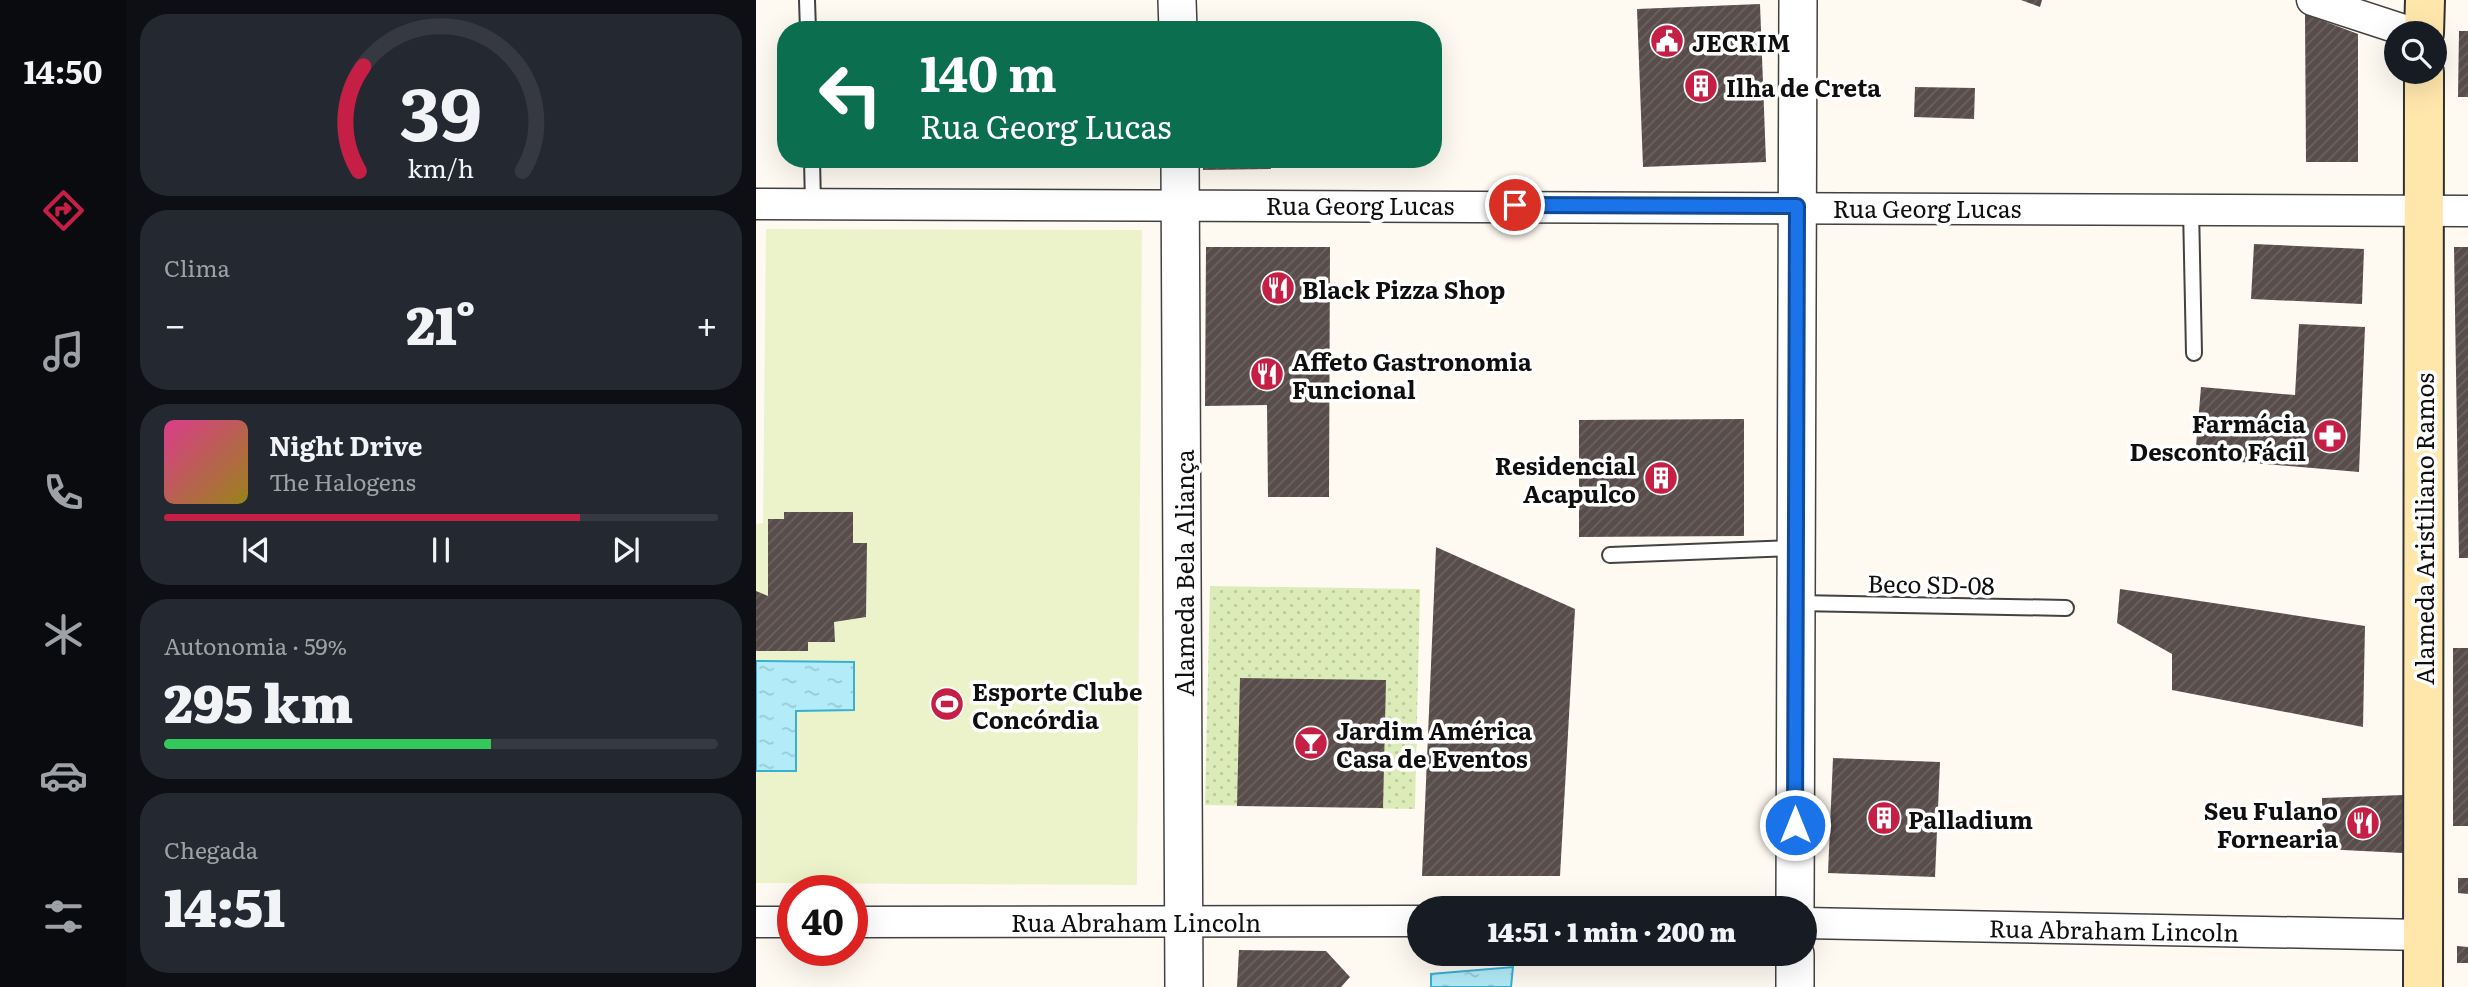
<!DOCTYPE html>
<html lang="pt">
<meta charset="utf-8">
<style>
body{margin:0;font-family:Literata,serif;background:#242831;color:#f1f3f6;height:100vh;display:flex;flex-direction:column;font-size:26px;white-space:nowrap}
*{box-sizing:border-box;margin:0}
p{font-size:23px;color:#9ea1a6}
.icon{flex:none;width:38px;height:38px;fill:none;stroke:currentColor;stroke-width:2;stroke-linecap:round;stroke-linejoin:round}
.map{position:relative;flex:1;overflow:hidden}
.drawer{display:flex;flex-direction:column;gap:14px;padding:14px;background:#0d0f14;width:630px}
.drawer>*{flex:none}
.guide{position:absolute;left:21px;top:21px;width:665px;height:147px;border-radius:28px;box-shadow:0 7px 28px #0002;background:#0b6e4f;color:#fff;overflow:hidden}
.buttons{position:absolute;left:1628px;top:21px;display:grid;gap:14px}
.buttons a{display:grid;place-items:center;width:63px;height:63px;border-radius:50%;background:#171b24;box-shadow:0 7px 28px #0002;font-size:35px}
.speed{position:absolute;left:21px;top:875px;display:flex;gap:14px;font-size:35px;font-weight:700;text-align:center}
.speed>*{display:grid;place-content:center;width:91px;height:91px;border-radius:50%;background:#171b24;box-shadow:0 7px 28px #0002;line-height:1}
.speed .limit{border:10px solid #d22;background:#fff;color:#111}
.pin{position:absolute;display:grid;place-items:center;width:60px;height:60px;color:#fff;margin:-30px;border:4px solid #fff;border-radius:50%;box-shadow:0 2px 7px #0007}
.me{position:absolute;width:77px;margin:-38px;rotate:0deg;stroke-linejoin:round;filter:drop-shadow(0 0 5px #0008)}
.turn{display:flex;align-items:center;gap:24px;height:147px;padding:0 28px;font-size:32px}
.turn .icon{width:91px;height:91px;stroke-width:2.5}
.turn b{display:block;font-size:49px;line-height:60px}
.big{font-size:52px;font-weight:800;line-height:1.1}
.drawer .card{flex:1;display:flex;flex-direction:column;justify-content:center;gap:10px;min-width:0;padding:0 24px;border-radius:28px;background:#242831}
.drawer .dial{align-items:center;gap:0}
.dial svg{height:182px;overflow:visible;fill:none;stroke:#363941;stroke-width:7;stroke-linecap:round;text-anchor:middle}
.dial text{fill:#f1f3f6;stroke:none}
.song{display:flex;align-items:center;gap:21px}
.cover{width:84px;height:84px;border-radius:10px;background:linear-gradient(135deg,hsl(330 70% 55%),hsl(50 70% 35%))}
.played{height:7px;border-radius:4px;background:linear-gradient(90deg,#c61f45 75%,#363941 75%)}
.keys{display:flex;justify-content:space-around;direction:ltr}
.heat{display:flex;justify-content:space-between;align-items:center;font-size:38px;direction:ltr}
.charge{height:10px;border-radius:5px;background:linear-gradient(90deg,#34c759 59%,#363941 0)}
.trip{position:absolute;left:651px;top:896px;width:410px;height:70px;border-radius:35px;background:#171b24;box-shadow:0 7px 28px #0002;font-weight:800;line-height:70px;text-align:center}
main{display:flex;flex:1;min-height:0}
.menu{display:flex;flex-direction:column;width:126px;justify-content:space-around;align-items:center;background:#090b0e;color:#9ea1a6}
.menu .icon{width:49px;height:49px}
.menu .on{color:#c61f45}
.menu b{font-size:32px;color:#f1f3f6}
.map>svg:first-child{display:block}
</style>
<main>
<nav class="menu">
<b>14:50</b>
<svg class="icon on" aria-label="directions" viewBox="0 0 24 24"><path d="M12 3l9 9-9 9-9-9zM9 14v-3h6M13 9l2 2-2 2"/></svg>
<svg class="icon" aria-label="music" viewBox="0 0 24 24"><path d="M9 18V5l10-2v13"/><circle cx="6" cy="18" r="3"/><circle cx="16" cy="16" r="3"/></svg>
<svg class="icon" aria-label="phone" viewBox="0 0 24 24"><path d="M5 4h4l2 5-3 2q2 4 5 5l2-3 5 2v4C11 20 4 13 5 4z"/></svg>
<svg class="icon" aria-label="climate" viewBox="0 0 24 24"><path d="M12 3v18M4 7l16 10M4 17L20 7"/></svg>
<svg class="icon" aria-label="car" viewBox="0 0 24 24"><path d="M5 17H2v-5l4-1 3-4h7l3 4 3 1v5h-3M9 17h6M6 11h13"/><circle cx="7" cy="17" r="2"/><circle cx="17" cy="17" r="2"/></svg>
<svg class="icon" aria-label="filters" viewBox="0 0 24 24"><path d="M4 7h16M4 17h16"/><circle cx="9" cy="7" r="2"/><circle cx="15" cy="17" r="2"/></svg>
</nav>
<section class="drawer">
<div class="card dial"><svg viewBox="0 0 100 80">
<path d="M14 69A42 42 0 1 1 86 69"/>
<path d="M14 69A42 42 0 0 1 16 23" stroke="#c61f45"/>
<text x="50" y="56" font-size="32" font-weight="700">39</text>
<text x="50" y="72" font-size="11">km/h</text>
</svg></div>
<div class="card"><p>Clima</p>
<div class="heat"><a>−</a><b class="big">21°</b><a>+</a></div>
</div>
<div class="card">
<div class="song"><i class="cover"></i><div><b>Night Drive</b><p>The Halogens</p></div></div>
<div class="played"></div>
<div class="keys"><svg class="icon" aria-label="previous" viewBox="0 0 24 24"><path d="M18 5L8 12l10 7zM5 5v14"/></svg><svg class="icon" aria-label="pause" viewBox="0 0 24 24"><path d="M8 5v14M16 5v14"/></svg><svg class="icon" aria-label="next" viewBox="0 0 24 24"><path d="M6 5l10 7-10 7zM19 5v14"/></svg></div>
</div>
<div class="card"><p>Autonomia · 59%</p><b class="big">295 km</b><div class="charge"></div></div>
<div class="card"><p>Chegada</p><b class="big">14:51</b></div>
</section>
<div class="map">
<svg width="1712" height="987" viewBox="0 0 1712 987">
<defs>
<pattern id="grass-dots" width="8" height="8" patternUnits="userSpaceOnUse" patternTransform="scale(1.75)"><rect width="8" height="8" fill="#dcecb8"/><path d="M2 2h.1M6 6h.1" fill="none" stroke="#bcc99d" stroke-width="1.8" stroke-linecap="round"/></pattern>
<pattern id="water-ripples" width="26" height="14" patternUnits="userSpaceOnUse" patternTransform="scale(1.75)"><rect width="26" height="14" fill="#b3ebf9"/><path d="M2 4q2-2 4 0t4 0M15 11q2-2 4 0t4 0" fill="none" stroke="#99c8d4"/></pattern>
<pattern id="building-hatch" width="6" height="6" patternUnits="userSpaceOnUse" patternTransform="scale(1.75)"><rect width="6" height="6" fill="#584d4b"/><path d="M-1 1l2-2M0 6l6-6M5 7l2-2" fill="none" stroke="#6b6261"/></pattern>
</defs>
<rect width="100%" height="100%" fill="#fffaf1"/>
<polygon fill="url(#grass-dots)" points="454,586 664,589 659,809 449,805"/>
<polygon fill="#ecf3ca" points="10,229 386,230 381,885 0,883 0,524 7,523"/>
<g fill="url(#water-ripples)" stroke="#36b1d4" stroke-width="2">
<polygon points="0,661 98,662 98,710 40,711 40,771 0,771"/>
<polygon points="757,967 755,987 675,987 675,974"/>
</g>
<g fill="url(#building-hatch)">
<polygon points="1265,0 1286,0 1284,7"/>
<polygon points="1004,4 1010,162 887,167 881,9"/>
<polygon points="1549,14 1602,34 1602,162 1550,162"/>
<polygon points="1703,31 1712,31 1712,97 1702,97"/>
<polygon points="1159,87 1219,88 1218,119 1158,117"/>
<polygon points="447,159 515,159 515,169 447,170"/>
<polygon points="1498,244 1608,249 1606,304 1495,299"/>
<polygon points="450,247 574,247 573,497 512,497 511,405 449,406"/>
<polygon points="1698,247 1712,247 1712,558 1703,558"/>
<polygon points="1543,324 1609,327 1603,472 1439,458 1445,387 1539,395"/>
<polygon points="988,419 988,536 823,537 823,420"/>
<polygon points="28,512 97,512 97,543 111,543 110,617 78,622 79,642 52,642 52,651 0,651 0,591 12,596 12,519 28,519"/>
<polygon points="680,547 819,609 804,876 666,876"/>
<polygon points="1364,589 1609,626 1607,727 1416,690 1416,654 1361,623"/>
<rect x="1697" y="648" width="15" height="178"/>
<polygon points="484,678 630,680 627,808 481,806"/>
<polygon points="1077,758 1184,762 1179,877 1072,873"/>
<polygon points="1648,795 1647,853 1567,849 1566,798"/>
<polygon points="1702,878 1712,878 1712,894 1702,893"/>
<polygon points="1701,946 1712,947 1712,963 1701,963"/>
<polygon points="483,950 570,951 594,977 585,987 481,987"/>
</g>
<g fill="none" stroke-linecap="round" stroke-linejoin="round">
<g stroke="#424242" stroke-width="18">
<g id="service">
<polyline points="51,0 52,30"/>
<polyline points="56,159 57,205"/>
<polyline points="1435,208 1438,353"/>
<polyline points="854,555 1040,548"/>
<polyline points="1041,603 1310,608"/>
</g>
</g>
<g stroke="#424242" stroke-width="33">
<g id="minor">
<polyline points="1556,0 1657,33"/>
<polyline points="0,204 1712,211"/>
<polyline points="0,922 37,922"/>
<polyline points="96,922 663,921"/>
<polyline points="1048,923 1667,935"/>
</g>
</g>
<g stroke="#424242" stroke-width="40">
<g id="tertiary">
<polyline points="421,0 422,30"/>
<polyline points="424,159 428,987"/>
<polyline points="1039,908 1042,0"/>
<polyline points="1039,987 1039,954"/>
</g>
</g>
<g stroke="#313131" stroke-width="42">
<g id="secondary">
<polyline points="1668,33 1669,0"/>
<polyline points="1667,987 1668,72"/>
</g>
</g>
<use href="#service" stroke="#fff" stroke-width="14"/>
<use href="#minor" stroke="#fff" stroke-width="30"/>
<use href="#tertiary" stroke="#fff" stroke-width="37"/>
<use href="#secondary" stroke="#ffe7ac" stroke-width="38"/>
</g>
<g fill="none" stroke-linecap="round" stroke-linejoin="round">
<g stroke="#114b97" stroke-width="18">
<polyline id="route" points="759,205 1041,206 1039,825"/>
</g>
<use href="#route" stroke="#1a73e8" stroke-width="12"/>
</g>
<defs>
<g id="civic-disc" transform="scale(1.75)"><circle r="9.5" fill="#c61f45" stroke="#fff"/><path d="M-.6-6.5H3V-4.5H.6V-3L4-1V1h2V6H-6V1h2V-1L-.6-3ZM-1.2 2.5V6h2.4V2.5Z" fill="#fff"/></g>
<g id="building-disc" transform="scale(1.75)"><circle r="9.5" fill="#c61f45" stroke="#fff"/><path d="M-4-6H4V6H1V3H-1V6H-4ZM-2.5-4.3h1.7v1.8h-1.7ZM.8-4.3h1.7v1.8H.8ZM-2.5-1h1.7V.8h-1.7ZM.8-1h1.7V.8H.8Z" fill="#fff"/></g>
<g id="restaurant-disc" transform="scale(1.75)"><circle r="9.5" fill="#c61f45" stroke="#fff"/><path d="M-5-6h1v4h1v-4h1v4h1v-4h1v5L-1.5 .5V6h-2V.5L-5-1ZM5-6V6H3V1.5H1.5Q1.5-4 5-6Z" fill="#fff"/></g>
<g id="pharmacy-disc" transform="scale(1.75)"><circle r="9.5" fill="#c61f45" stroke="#fff"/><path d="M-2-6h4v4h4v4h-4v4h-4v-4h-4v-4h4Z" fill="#fff"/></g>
<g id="stadium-disc" transform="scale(1.75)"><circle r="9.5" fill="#c61f45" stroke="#fff"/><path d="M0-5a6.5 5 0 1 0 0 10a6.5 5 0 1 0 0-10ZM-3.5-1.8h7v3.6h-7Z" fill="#fff"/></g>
<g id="bar-disc" transform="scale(1.75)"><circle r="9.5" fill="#c61f45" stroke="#fff"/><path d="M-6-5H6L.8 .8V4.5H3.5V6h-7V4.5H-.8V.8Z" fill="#fff"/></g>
</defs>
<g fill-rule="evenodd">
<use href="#civic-disc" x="911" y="41"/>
<use href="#building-disc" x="945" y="86"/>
<use href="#restaurant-disc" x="522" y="288"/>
<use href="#restaurant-disc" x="511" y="374"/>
<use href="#pharmacy-disc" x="1574" y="436"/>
<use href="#building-disc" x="905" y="478"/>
<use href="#stadium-disc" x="191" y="704"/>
<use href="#bar-disc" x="555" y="743"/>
<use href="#building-disc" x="1128" y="818"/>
<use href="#restaurant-disc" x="1607" y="823"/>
</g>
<g text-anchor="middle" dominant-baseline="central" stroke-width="7" stroke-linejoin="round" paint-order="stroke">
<g font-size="24" font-weight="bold" fill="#0f0f0f" stroke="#fff" text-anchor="start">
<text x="936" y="41">JECRIM</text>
<text x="970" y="86">Ilha de Creta</text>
<text x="546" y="288">Black Pizza Shop</text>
<text x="536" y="360">Affeto Gastronomia<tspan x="536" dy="28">Funcional</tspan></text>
<text x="1550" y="422" text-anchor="end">Farmácia<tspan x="1550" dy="28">Desconto Fácil</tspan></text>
<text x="880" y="464" text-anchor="end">Residencial<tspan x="880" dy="28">Acapulco</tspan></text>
<text x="216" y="690">Esporte Clube<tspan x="216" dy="28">Concórdia</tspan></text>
<text x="580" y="729">Jardim América<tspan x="580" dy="28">Casa de Eventos</tspan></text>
<text x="1582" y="809" text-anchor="end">Seu Fulano<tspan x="1582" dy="28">Fornearia</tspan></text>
<text x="1152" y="818">Palladium</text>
</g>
<g font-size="24" fill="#0f0f0f" stroke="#fff">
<text x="604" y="204">Rua Georg Lucas</text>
<text x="1171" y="207">Rua Georg Lucas</text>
<text transform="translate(1667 529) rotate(-90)">Alameda Aristiliano Ramos</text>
<text transform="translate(427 573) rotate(-90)">Alameda Bela Aliança</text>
<text transform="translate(1175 583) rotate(1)">Beco SD-08</text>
<text x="380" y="921">Rua Abraham Lincoln</text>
<text transform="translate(1358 929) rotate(1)">Rua Abraham Lincoln</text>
</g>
</g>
</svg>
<div class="buttons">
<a><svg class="icon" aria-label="search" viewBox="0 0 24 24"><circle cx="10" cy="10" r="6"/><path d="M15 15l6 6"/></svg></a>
</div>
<div class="speed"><div class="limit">40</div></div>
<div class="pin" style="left:759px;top:205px;background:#d93025"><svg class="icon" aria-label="arrive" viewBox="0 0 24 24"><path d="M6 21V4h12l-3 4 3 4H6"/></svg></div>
<svg class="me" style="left:1039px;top:825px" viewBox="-20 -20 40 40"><circle r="17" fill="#1a73e8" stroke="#fff" stroke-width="3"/><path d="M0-11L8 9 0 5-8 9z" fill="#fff"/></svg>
<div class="trip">14:51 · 1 min · 200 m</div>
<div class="guide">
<div class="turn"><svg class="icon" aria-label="left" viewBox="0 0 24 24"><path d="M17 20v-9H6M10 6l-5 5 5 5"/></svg><div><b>140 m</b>Rua Georg Lucas</div></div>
</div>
</div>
</main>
